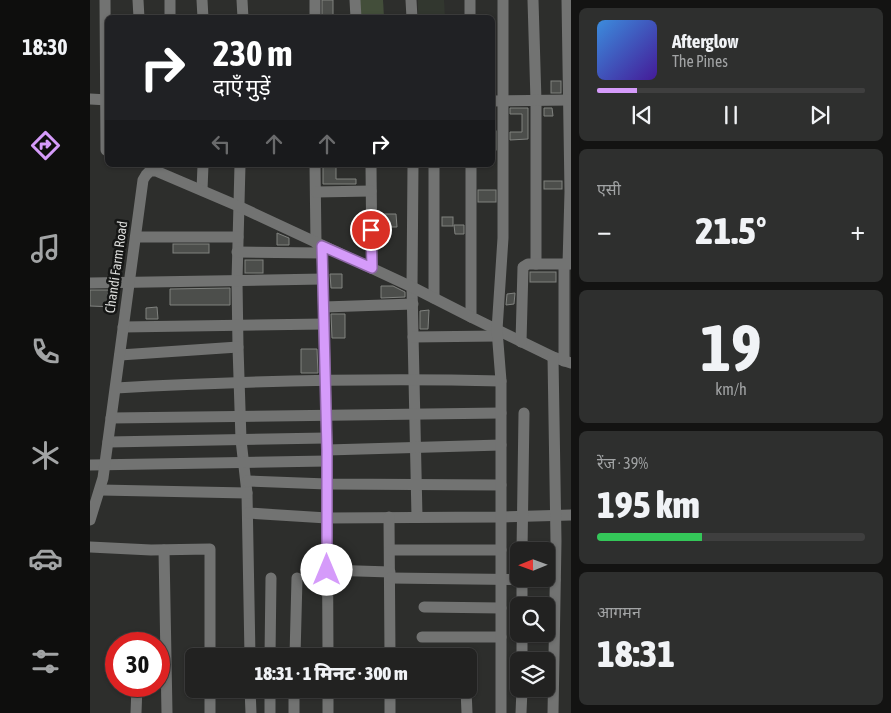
<!DOCTYPE html>
<html lang="hi">
<meta charset="utf-8">
<style>
body{margin:0;font-family:"Asap Condensed","Noto Sans Devanagari",sans-serif;background:#2e2f2e;color:#f1f3f6;height:100vh;display:flex;flex-direction:column;font-size:19px;white-space:nowrap}
*{box-sizing:border-box;margin:0}
p{font-size:16px;color:#a2a4a5}
.icon{flex:none;width:28px;height:28px;fill:none;stroke:currentColor;stroke-width:2;stroke-linecap:round;stroke-linejoin:round}
.map{position:relative;flex:1;overflow:hidden}
.side{display:flex;flex-direction:column;gap:8px;padding:8px;background:#131312;width:320px}
.side>*{flex:none}
.hud{position:absolute;left:15px;top:15px;width:390px;height:152px;border-radius:8px;box-shadow:0 1px 4px #0004,0 0 0 1px #3f3f3f;background:#202124;color:#fff;overflow:hidden}
.needle{width:32px;rotate:269deg}
.tools{position:absolute;left:420px;top:542px;display:grid;gap:10px}
.tools a{display:grid;place-items:center;width:45px;height:45px;border-radius:8px;background:#222221;box-shadow:0 1px 4px #0004,0 0 0 1px #3f3f3f;font-size:25px}
.speed{position:absolute;left:15px;top:632px;display:flex;gap:10px;font-size:25px;font-weight:700;text-align:center}
.speed>*{display:grid;place-content:center;width:65px;height:65px;border-radius:50%;background:#222221;box-shadow:0 1px 4px #0004,0 0 0 1px #3f3f3f;line-height:1}
.speed .limit{border:8px solid #d22;background:#fff;color:#111}
.pin{position:absolute;display:grid;place-items:center;width:42px;height:42px;color:#fff;margin:-21px;border:2px solid #fff;border-radius:50%;box-shadow:0 1px 5px #0007}
.me{position:absolute;width:55px;margin:-28px;rotate:0deg;stroke-linejoin:round;filter:drop-shadow(0 0 4px #0008)}
.turn{display:flex;align-items:center;gap:18px;height:105px;padding:0 25px;font-size:22px}
.turn .icon{width:65px;height:65px;stroke-width:2.5}
.turn b{display:block;font-size:35px;line-height:42px}
.lanes{display:flex;align-items:center;height:48px;padding:0 25px;background:#0003;justify-content:center;gap:25px;direction:ltr}
.lanes .off{opacity:.35}
.big{font-size:38px;font-weight:800;line-height:1.1}
.side .widget{flex:1;display:flex;flex-direction:column;justify-content:center;gap:8px;min-width:0;padding:0 18px;border-radius:8px;background:#2e2f2e}
.side .dial{align-items:center;gap:0}
.dial b{font-size:65px;line-height:1}
.song{display:flex;align-items:center;gap:15px}
.cover{width:60px;height:60px;border-radius:8px;background:linear-gradient(135deg,hsl(210 70% 55%),hsl(260 70% 35%))}
.played{height:5px;border-radius:2px;background:linear-gradient(90deg,#d59bfa 15%,#3f3f3f 15%)}
.keys{display:flex;justify-content:space-around;direction:ltr}
.heat{display:flex;justify-content:space-between;align-items:center;font-size:28px;direction:ltr}
.charge{height:8px;border-radius:4px;background:linear-gradient(90deg,#34c759 39%,#3f3f3f 0)}
.trip{position:absolute;left:95px;top:648px;width:292px;height:50px;border-radius:8px;background:#222221;box-shadow:0 1px 4px #0004,0 0 0 1px #3f3f3f;font-weight:800;line-height:50px;text-align:center}
main{display:flex;flex:1;min-height:0}
.tabs{display:flex;flex-direction:column;width:90px;justify-content:space-around;align-items:center;background:#0e0e0d;color:#a2a4a5}
.tabs .icon{width:35px;height:35px}
.tabs .active{color:#d59bfa}
.tabs b{font-size:22px;color:#f1f3f6}
.map>svg:first-child{display:block}
</style>
<main>
<nav class="tabs">
<b>18:30</b>
<svg class="icon active" aria-label="directions" viewBox="0 0 24 24"><path d="M12 3l9 9-9 9-9-9zM9 14v-3h6M13 9l2 2-2 2"/></svg>
<svg class="icon" aria-label="music" viewBox="0 0 24 24"><path d="M9 18V5l10-2v13"/><circle cx="6" cy="18" r="3"/><circle cx="16" cy="16" r="3"/></svg>
<svg class="icon" aria-label="phone" viewBox="0 0 24 24"><path d="M5 4h4l2 5-3 2q2 4 5 5l2-3 5 2v4C11 20 4 13 5 4z"/></svg>
<svg class="icon" aria-label="climate" viewBox="0 0 24 24"><path d="M12 3v18M4 7l16 10M4 17L20 7"/></svg>
<svg class="icon" aria-label="car" viewBox="0 0 24 24"><path d="M5 17H2v-5l4-1 3-4h7l3 4 3 1v5h-3M9 17h6M6 11h13"/><circle cx="7" cy="17" r="2"/><circle cx="17" cy="17" r="2"/></svg>
<svg class="icon" aria-label="filters" viewBox="0 0 24 24"><path d="M4 7h16M4 17h16"/><circle cx="9" cy="7" r="2"/><circle cx="15" cy="17" r="2"/></svg>
</nav>
<div class="map">
<svg width="481" height="713" viewBox="0 0 481 713">
<rect width="100%" height="100%" fill="#2d2e2c"/>
<polygon fill="#32372f" points="328,0 354,0 355,17 328,17"/>
<polygon fill="#434e3a" points="267,0 293,0 294,17 267,17"/>
<g fill="#4c4e4b" stroke="#80827f">
<rect x="232" y="0" width="11" height="18"/>
<rect x="461" y="81" width="10" height="12"/>
<polygon points="420,108 438,108 438,139 420,140 420,132 432,132 432,114 420,114"/>
<polygon points="454,108 462,108 463,116 454,116"/>
<rect x="402" y="131" width="4" height="19"/>
<polygon points="233,166 246,166 246,179 266,179 266,184 233,184"/>
<rect x="454" y="181" width="18" height="8"/>
<rect x="388" y="190" width="18" height="12"/>
<polygon points="289,214 306,214 307,227 289,227"/>
<rect x="352" y="217" width="11" height="9"/>
<polygon points="364,225 374,225 374,234 365,234"/>
<polygon points="187,233 199,238 199,245 187,245"/>
<rect x="83" y="244" width="36" height="9"/>
<rect x="155" y="260" width="18" height="13"/>
<rect x="440" y="272" width="26" height="10"/>
<polygon points="240,274 252,274 252,288 241,288"/>
<polygon points="291,286 303,286 315,292 315,297 291,298"/>
<polygon points="140,288 140,305 80,305 80,289"/>
<polygon points="0,290 25,290 25,307 0,306"/>
<polygon points="425,293 424,304 416,305 417,294"/>
<polygon points="67,307 68,319 56,319 56,308"/>
<polygon points="339,310 338,329 330,329 330,311"/>
<polygon points="241,314 255,314 255,338 242,338"/>
<polygon points="211,349 227,349 228,373 211,373"/>
</g>
<g fill="none" stroke-linecap="round" stroke-linejoin="round">
<g stroke="#727372" stroke-width="11">
<polyline points="15,0 16,150"/>
<polyline points="48,0 49,18"/>
<polyline points="80,0 80,18"/>
<polyline points="112,0 113,18"/>
<polyline points="152,0 153,18"/>
<polyline points="265,0 266,18"/>
<polyline points="321,0 322,18"/>
<polyline points="380,0 380,18"/>
<polyline points="443,0 446,101 446,264"/>
<polyline points="477,0 480,192 478,264"/>
<polyline points="225,18 225,0"/>
<polyline points="0,99 18,100"/>
<polyline points="402,101 481,100"/>
<polyline points="150,165 147,281 148,347 151,440 157,493 160,656"/>
<polyline points="225,165 226,243"/>
<polyline points="281,165 282,268"/>
<polyline points="323,165 322,287 327,517"/>
<polyline points="381,165 381,317 463,357 481,363"/>
<polyline points="112,190 113,165"/>
<polyline points="226,192 281,191"/>
<polyline points="46,237 148,237"/>
<polyline points="232,246 237,450 238,656"/>
<polyline points="147,252 232,253"/>
<polyline points="474,264 474,361"/>
<polyline points="0,283 233,279"/>
<polyline points="344,298 344,165"/>
<polyline points="234,307 323,304"/>
<polyline points="33,327 234,324"/>
<polyline points="323,337 408,336"/>
<polyline points="431,342 433,267 438,264 481,264"/>
<polyline points="30,355 148,347"/>
<path d="M 26,388 C 154,381 282,378 411,381"/>
<polyline points="21,418 411,413"/>
<polyline points="18,442 236,438"/>
<polyline points="237,450 411,445"/>
<polyline points="0,465 237,461"/>
<polyline points="157,481 237,484 411,485"/>
<polyline points="11,490 157,493"/>
<polyline points="158,513 237,518 411,517 481,515"/>
<polyline points="299,517 300,656"/>
<polyline points="0,520 13,478 53,180 56,175 60,171 66,171 148,206 322,287 381,317"/>
<polyline points="0,547 61,550 120,549 120,656"/>
<polyline points="74,550 77,713"/>
<polyline points="300,550 411,550"/>
<polyline points="432,551 434,413"/>
<polyline points="237,570 300,572"/>
<polyline points="300,578 465,580"/>
<polyline points="432,606 432,579"/>
<polyline points="334,607 411,608"/>
<polyline points="332,637 411,637"/>
<polyline points="180,656 181,578"/>
<polyline points="205,656 207,578"/>
<polyline points="432,661 432,634"/>
<polyline points="120,689 120,713"/>
<polyline points="160,689 161,713"/>
<polyline points="300,689 300,713"/>
<polyline points="376,689 377,713"/>
<polyline points="46,713 47,686"/>
<polyline points="180,713 180,689"/>
<polyline points="204,713 204,689"/>
<polyline points="238,713 238,689"/>
<polyline points="411,713 411,381 407,330 413,238 413,0"/>
<polyline points="431,713 432,689"/>
<polyline points="463,713 466,541 463,357"/>
</g>
</g>
<g fill="none" stroke-linecap="round" stroke-linejoin="round">
<g stroke="#8a65a2" stroke-width="12">
<polyline id="route" points="237,570 237,450 232,246 282,268 281,230"/>
</g>
<use href="#route" stroke="#d59bfa" stroke-width="9"/>
</g>
<g text-anchor="middle" dominant-baseline="central" stroke-width="5" stroke-linejoin="round" paint-order="stroke">
<g font-size="14" fill="#dcdddb" stroke="#151615">
<text transform="translate(26 267) rotate(-82)">Chandi Farm Road</text>
</g>
</g>
</svg>
<div class="tools">
<a><svg class="needle" viewBox="-14 -14 28 28"><path d="M0-13l5 13h-10z" fill="#e53935"/><path d="M0 13l5-13h-10z" fill="#a2a4a5"/></svg></a>
<a><svg class="icon" aria-label="search" viewBox="0 0 24 24"><circle cx="10" cy="10" r="6"/><path d="M15 15l6 6"/></svg></a>
<a><svg class="icon" aria-label="layers" viewBox="0 0 24 24"><path d="M12 4l9 5-9 5-9-5zM3 14l9 5 9-5"/></svg></a>
</div>
<div class="speed"><div class="limit">30</div></div>
<div class="pin" style="left:281px;top:230px;background:#d93025"><svg class="icon" aria-label="arrive" viewBox="0 0 24 24"><path d="M6 21V4h12l-3 4 3 4H6"/></svg></div>
<svg class="me" style="left:237px;top:570px" viewBox="-20 -20 40 40"><circle r="19" fill="#fff"/><path d="M0-13L10 11 0 6-10 11z" fill="#d59bfa"/></svg>
<div class="trip">18:31 · 1 मिनट · 300 m</div>
<div class="hud">
<div class="turn"><svg class="icon" aria-label="right" viewBox="0 0 24 24"><path d="M7 20v-9h11M14 6l5 5-5 5"/></svg><div><b>230 m</b>दाएँ मुड़ें</div></div>
<div class="lanes"><svg class="icon off" aria-label="left" viewBox="0 0 24 24"><path d="M17 20v-9H6M10 6l-5 5 5 5"/></svg><svg class="icon off" aria-label="ahead" viewBox="0 0 24 24"><path d="M12 20V5M6 11l6-6 6 6"/></svg><svg class="icon off" aria-label="ahead" viewBox="0 0 24 24"><path d="M12 20V5M6 11l6-6 6 6"/></svg><svg class="icon" aria-label="right" viewBox="0 0 24 24"><path d="M7 20v-9h11M14 6l5 5-5 5"/></svg></div>
</div>
</div>
<section class="side">
<div class="widget">
<div class="song"><i class="cover"></i><div><b>Afterglow</b><p>The Pines</p></div></div>
<div class="played"></div>
<div class="keys"><svg class="icon" aria-label="previous" viewBox="0 0 24 24"><path d="M18 5L8 12l10 7zM5 5v14"/></svg><svg class="icon" aria-label="pause" viewBox="0 0 24 24"><path d="M8 5v14M16 5v14"/></svg><svg class="icon" aria-label="next" viewBox="0 0 24 24"><path d="M6 5l10 7-10 7zM19 5v14"/></svg></div>
</div>
<div class="widget"><p>एसी</p>
<div class="heat"><a>−</a><b class="big">21.5°</b><a>+</a></div>
</div>
<div class="widget dial"><b>19</b><p>km/h</p></div>
<div class="widget"><p>रेंज · 39%</p><b class="big">195 km</b><div class="charge"></div></div>
<div class="widget"><p>आगमन</p><b class="big">18:31</b></div>
</section>
</main>
